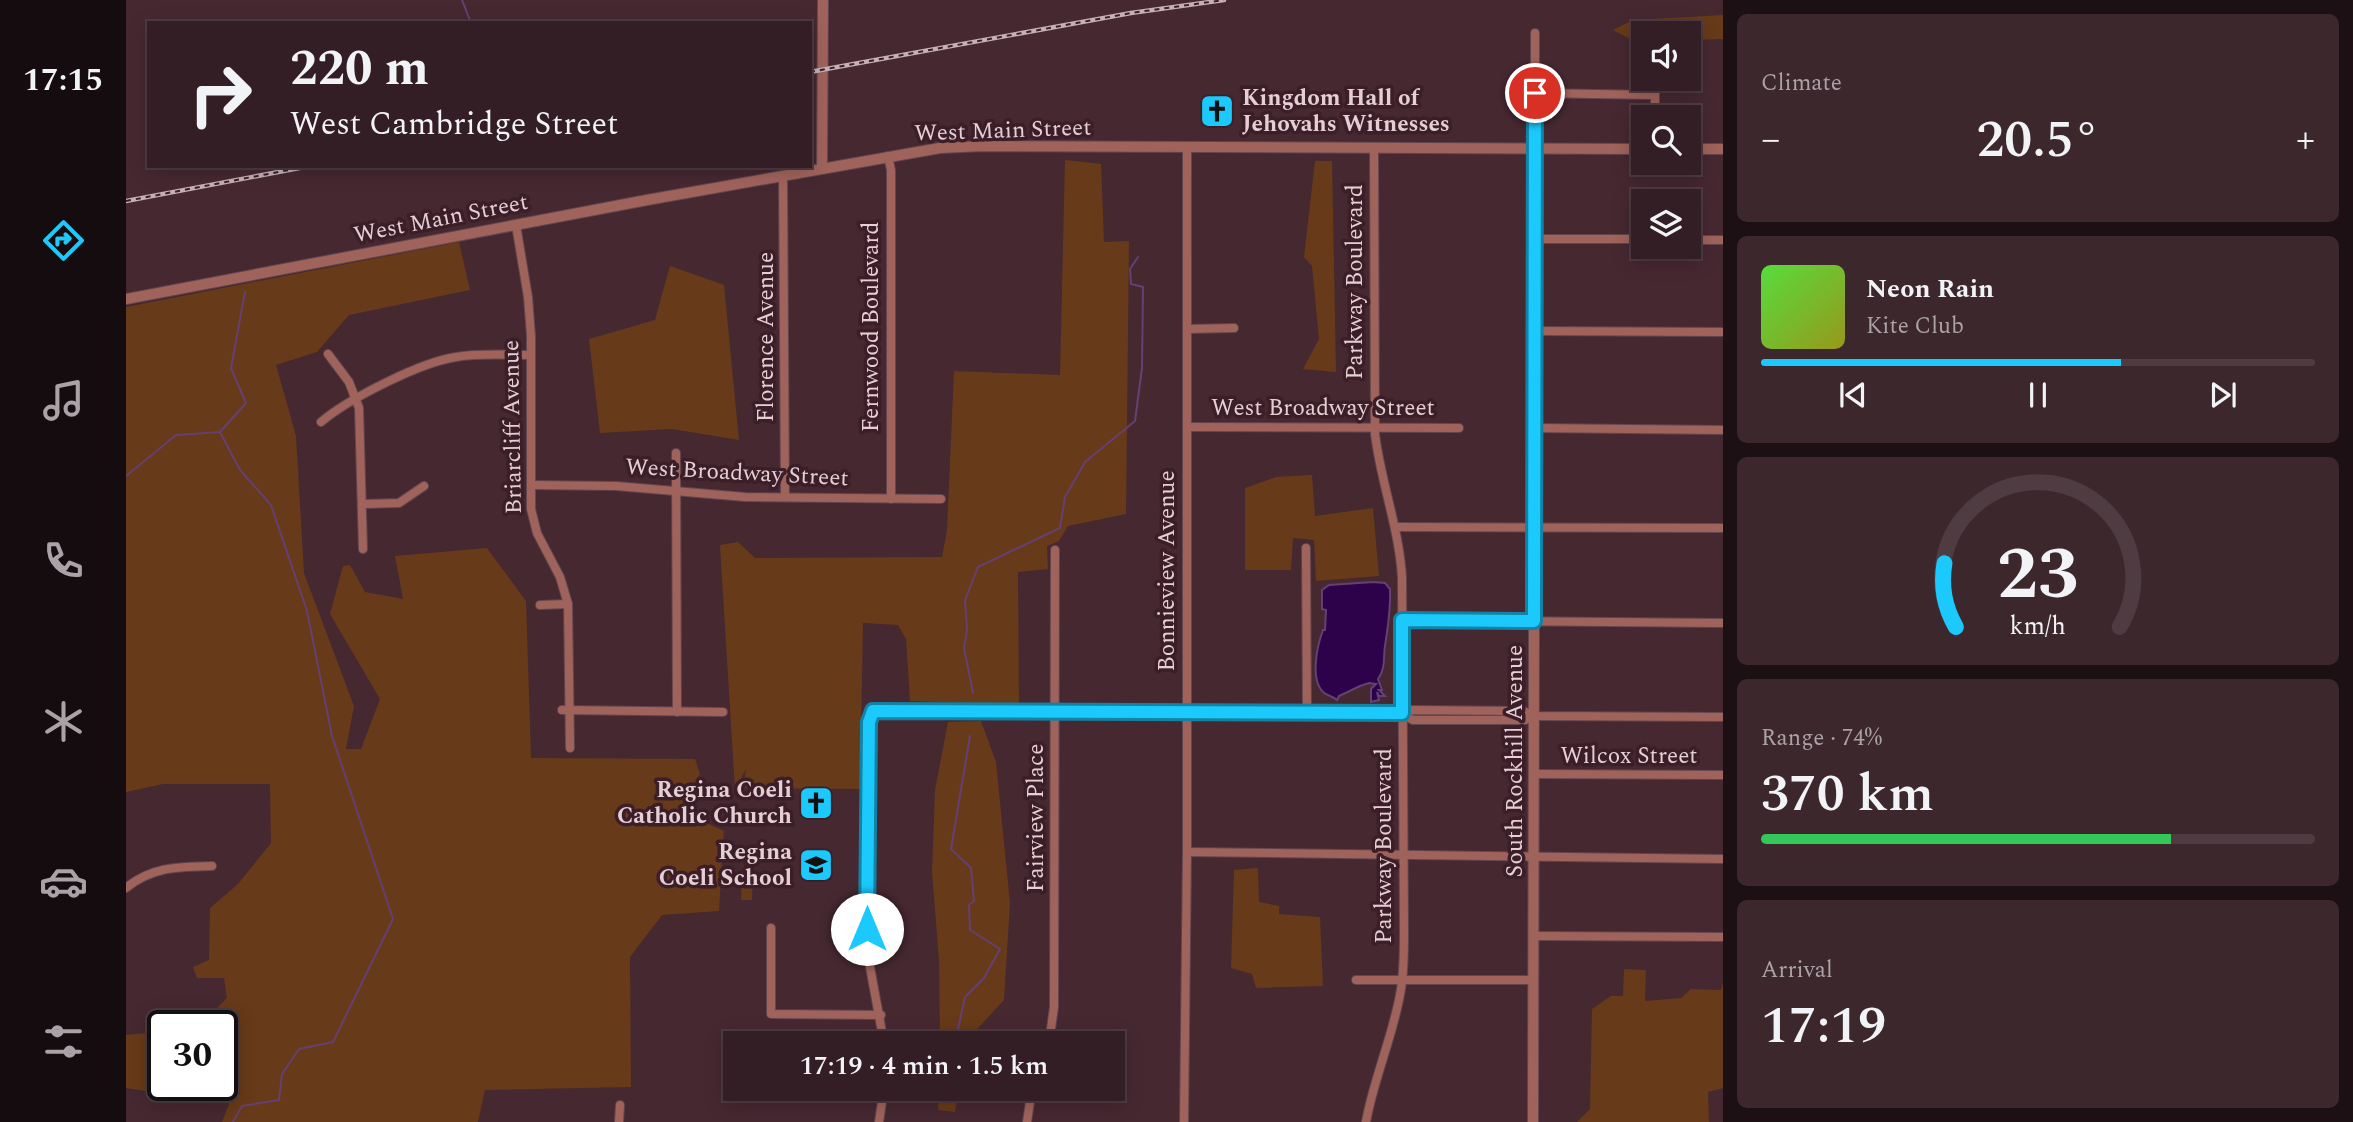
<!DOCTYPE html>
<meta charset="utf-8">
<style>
body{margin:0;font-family:Spectral,serif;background:#3c272d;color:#f1f3f6;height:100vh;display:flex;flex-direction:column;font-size:26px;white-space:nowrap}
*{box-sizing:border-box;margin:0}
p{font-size:23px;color:#a9a2a7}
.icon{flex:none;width:38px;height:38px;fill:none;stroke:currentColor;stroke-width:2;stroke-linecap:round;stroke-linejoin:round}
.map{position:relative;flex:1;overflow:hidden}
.sheet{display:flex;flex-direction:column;gap:14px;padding:14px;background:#1d1014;width:630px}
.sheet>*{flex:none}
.top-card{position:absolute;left:21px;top:21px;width:665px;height:147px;border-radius:0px;box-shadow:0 4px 18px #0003,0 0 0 2px #4e3c42;background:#341e25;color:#f1f3f6;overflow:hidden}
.tools{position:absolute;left:1505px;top:21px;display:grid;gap:14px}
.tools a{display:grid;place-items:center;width:70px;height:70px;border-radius:0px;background:#341e25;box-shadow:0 4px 18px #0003,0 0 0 2px #4e3c42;font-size:35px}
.speed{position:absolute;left:21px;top:1010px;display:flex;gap:14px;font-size:35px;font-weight:700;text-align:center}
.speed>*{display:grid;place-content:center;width:91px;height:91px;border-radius:50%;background:#341e25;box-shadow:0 4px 18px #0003,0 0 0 2px #4e3c42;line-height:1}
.speed .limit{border:4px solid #111;border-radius:10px;background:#fff;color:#111}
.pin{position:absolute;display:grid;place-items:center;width:60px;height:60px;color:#fff;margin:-30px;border:4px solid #fff;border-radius:50%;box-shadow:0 2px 7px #0007}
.me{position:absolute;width:77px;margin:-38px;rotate:0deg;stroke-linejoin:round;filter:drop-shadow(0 0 5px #0008)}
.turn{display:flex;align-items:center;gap:24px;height:147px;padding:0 28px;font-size:32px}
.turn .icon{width:91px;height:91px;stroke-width:2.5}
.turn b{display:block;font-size:49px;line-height:60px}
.big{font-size:52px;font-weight:600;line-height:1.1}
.sheet .widget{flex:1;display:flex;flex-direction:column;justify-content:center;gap:10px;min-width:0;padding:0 24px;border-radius:10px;background:#3c272d}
.sheet .dial{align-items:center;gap:0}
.dial svg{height:182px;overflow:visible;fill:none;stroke:#4e3c42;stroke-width:7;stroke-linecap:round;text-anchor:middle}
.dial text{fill:#f1f3f6;stroke:none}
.song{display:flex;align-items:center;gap:21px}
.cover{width:84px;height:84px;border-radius:10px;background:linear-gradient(135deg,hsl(110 70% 55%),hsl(60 70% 35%))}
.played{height:7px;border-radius:4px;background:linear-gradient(90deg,#1bc9fc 65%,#4e3c42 65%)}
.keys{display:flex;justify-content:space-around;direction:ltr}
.heat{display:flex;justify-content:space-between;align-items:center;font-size:38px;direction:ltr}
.charge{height:10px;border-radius:5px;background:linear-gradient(90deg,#34c759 74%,#4e3c42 0)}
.trip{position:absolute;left:597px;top:1031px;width:402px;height:70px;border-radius:0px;background:#341e25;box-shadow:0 4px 18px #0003,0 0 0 2px #4e3c42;font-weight:600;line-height:70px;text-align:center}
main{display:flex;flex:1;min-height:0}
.tabs{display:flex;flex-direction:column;width:126px;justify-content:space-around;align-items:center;background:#150c0f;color:#a9a2a7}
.tabs .icon{width:49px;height:49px}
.tabs .active{color:#1bc9fc}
.tabs b{font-size:32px;color:#f1f3f6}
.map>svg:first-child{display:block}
</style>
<main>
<nav class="tabs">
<b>17:15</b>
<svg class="icon active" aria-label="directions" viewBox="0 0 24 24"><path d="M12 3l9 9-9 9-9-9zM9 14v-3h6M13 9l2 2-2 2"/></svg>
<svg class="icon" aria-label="music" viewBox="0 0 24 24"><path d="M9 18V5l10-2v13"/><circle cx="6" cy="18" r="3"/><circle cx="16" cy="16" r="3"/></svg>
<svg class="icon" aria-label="phone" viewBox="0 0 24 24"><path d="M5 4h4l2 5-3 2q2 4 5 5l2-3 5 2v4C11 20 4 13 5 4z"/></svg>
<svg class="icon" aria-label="climate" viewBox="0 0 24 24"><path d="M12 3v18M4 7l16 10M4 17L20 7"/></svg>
<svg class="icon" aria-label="car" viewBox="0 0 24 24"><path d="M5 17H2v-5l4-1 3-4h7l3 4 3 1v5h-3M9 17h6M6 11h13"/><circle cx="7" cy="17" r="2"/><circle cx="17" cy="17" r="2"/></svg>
<svg class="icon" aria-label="filters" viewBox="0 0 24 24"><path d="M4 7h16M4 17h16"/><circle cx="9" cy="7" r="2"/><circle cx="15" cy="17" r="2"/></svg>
</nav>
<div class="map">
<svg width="1597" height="1122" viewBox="0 0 1597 1122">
<rect width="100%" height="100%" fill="#462831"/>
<g fill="#673a19">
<polygon points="1597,15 1597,39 1563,40 1563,33 1517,33 1517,41 1508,41 1487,30 1507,20"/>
<polygon points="939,160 975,164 978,242 1003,241 1000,514 942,526 933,541 921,546 922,569 892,572 893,705 784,701 780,639 772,625 737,623 734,789 617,788 620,769 609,790 594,545 612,542 629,558 816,557 821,530 828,371 934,375"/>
<polygon points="1189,161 1206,161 1210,372 1177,369 1193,339 1186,266 1178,257"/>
<polygon points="333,242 344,290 223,315 191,352 150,365 170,436 178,573 228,706 220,749 235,749 254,699 204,614 217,566 224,565 239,592 277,599 269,556 361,548 400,601 405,758 569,759 574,774 556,812 598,831 593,911 536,915 504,957 505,1087 359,1090 352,1122 96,1122 103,1104 82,1085 96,1085 96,1026 74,1025 101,998 98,978 71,978 67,967 83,960 84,908 112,884 145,843 144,784 37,784 0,792 0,307"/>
<polygon points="544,266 598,285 613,440 546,429 474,433 463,339 529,320"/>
<polygon points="1186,475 1189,516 1247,508 1253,576 1190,581 1188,540 1167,538 1165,570 1119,570 1119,488 1150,477"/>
<polygon points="855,721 870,762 884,903 878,1000 843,1038 842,1043 814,1043 813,960 806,872 809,790 822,722"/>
<polygon points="616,866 627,866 626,900 615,900"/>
<polygon points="1132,868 1133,902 1153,906 1153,914 1194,917 1197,986 1130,988 1126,974 1105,968 1108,870"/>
<polygon points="1498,969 1520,970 1519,1001 1555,998 1565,989 1595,990 1597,982 1597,1088 1582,1092 1583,1122 1451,1122 1464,1109 1466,1009 1485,996 1497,996"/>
<polygon points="37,1031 37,1085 47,1085 26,1092 0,1088 0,1035"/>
<polygon points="813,1089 833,1089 829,1112 812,1110"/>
</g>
<path fill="#2e024a" stroke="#644073" stroke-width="2" d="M 1247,582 L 1259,583 L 1264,589 C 1265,609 1262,626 1259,646 C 1257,658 1260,668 1252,679 L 1256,690 L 1253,690 L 1259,696 L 1253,696 L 1251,692 L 1253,700 L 1245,702 L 1245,689 L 1250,684 L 1243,683 L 1234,686 L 1213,696 L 1211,700 C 1207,696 1201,696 1197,692 C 1184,679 1191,646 1197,630 L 1199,630 L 1200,610 L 1196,609 L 1196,590 L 1203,585 Z"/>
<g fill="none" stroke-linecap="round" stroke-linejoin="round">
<g stroke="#644073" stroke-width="2">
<polyline points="336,0 345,23"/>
<polyline points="94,432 114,470 145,505 181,611 206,736 267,919 207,1042 173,1049 156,1074 153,1100 116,1106 107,1122"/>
<polyline points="0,476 50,435 94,432 120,403 105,368 119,292"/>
<polyline points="847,693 838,648 841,630 839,600 852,567 934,528 939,497 959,462 1009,421 1016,368 1017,287 1005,284 1004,269 1012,257"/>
<polyline points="829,1043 839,997 858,978 874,949 844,930 843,905 848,901 845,868 825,849 844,736"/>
<polyline points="824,1090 824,1088"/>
</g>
<g stroke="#62464e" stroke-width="10">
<g id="minor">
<polyline points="1409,33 1409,148"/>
<polyline points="1409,93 1529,95"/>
<polyline points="1529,117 1529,79"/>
<polyline points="762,156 765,170 765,499"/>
<polyline points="657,176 659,497"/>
<polyline points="390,225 402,297 405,336 405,509 411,533 434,577 442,604 444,748"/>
<polyline points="1409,239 1517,239"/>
<polyline points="1563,240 1597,240"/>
<polyline points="1061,329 1108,328"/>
<polyline points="1409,331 1597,332"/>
<polyline points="202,354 223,382 233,408 237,549"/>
<path d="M 195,422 C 222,399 295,362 330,357 C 355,353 380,355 405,355"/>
<polyline points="1061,427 1333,428"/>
<polyline points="1409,428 1597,430"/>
<polyline points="550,453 551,712"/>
<polyline points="405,485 490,486 619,497 815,499"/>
<polyline points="237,504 273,503 298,486"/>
<polyline points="1269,527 1597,528"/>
<polyline points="1180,548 1181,714"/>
<polyline points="414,605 442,604"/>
<polyline points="1276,620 1597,623"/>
<polyline points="436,710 597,712"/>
<polyline points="1276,714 1287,720 1399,720 1408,716"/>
<polyline points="1408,774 1597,775"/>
<polyline points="1061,852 1597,859"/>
<path d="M 0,888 C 26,866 54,867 86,866"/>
<polyline points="645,928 645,1014 755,1015"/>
<polyline points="1408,936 1597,937"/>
<polyline points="1230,980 1407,980"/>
<polyline points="758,1043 744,967 741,929 743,722 746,713 750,710 1262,714 1276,714 1284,710 1397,711 1408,716 1597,717"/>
<polyline points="923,1043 928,1007 929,550"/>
<polyline points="493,1122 494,1105"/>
<polyline points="753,1122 758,1088"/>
<polyline points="901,1122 906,1088"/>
<polyline points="1058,1122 1061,852 1061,146"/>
<path d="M 1240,1122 C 1248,1077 1268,1034 1275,989 C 1278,970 1278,952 1278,934 L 1276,577 C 1273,528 1255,483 1249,434 L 1248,147"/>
</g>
</g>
<g stroke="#62464e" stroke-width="12">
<g id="tertiary">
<polyline points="1563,149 1597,149"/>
<polyline points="696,169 697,0"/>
<polyline points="0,299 521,200 814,148 857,146 1517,149"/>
<polyline points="1407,1122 1409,148"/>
</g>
</g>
<use href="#minor" stroke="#a0635c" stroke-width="8"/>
<use href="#tertiary" stroke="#a0635c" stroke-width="10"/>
<g stroke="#c6b0b6" stroke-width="4.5">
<g id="rail">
<polyline points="684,72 1005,13 1098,0"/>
<polyline points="0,201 184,166"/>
</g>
</g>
<use href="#rail" stroke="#3b1e27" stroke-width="2" stroke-dasharray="5" stroke-linecap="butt"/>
</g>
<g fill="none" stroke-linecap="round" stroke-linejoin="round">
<g stroke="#1283a4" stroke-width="18">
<polyline id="route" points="741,929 743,722 747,711 1276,713 1276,620 1408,621 1409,93"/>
</g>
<use href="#route" stroke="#1bc9fc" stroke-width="12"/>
</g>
<defs>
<g id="church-square" transform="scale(1.75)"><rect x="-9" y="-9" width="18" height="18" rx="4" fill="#1bc9fc" stroke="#3b1e27"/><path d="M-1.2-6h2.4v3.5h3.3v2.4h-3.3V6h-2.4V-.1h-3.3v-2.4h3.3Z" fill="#111"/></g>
<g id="school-square" transform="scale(1.75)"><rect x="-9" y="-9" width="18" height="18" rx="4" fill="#1bc9fc" stroke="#3b1e27"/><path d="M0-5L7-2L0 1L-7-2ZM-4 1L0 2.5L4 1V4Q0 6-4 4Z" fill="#111"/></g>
</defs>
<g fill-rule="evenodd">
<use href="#church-square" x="1091" y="111"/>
<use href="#church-square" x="690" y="803"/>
<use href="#school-square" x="690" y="865"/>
</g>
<g text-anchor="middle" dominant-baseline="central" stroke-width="7" stroke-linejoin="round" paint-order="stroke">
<g font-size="23" font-weight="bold" fill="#e3cfd4" stroke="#3b1e27" text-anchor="end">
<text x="1116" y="98" text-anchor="start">Kingdom Hall of<tspan x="1116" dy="26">Jehovahs Witnesses</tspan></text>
<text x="666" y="790">Regina Coeli<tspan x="666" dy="26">Catholic Church</tspan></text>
<text x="666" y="852">Regina<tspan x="666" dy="26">Coeli School</tspan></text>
</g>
<g font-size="23" fill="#e3cfd4" stroke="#3b1e27">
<text transform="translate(877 131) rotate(-2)">West Main Street</text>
<text transform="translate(315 219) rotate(-11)">West Main Street</text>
<text transform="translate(1229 282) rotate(-90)">Parkway Boulevard</text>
<text transform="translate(745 327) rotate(-90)">Fernwood Boulevard</text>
<text transform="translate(640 337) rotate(-90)">Florence Avenue</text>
<text x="1197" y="408">West Broadway Street</text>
<text transform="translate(387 427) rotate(-91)">Briarcliff Avenue</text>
<text transform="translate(611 473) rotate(3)">West Broadway Street</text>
<text transform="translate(1041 571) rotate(-90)">Bonnieview Avenue</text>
<text x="1503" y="756">Wilcox Street</text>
<text transform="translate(1389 761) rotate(-90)">South Rockhill Avenue</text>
<text transform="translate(910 818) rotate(-90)">Fairview Place</text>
<text transform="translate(1258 846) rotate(-90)">Parkway Boulevard</text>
</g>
</g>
</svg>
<div class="tools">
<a><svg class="icon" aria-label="sound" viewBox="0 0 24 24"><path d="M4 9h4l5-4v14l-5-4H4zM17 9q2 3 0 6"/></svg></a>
<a><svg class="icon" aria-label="search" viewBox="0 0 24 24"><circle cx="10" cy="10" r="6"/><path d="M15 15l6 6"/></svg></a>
<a><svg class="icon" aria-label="layers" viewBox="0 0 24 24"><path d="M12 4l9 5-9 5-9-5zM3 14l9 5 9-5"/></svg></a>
</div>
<div class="speed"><div class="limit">30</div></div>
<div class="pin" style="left:1409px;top:93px;background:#d93025"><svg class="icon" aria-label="arrive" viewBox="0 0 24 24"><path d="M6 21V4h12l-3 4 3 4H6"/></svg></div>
<svg class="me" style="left:741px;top:929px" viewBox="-20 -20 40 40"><circle r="19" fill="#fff"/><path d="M0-13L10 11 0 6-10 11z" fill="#1bc9fc"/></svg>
<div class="trip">17:19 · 4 min · 1.5 km</div>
<div class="top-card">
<div class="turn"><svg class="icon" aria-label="right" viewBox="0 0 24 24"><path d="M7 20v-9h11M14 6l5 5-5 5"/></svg><div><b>220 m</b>West Cambridge Street</div></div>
</div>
</div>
<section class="sheet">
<div class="widget"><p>Climate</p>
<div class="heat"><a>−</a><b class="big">20.5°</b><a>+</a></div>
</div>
<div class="widget">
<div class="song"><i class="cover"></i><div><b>Neon Rain</b><p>Kite Club</p></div></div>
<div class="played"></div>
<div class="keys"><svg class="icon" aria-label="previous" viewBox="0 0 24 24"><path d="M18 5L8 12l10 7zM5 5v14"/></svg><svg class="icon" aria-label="pause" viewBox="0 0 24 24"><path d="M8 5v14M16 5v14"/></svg><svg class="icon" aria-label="next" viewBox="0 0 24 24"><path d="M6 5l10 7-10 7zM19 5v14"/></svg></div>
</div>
<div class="widget dial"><svg viewBox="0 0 100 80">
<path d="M14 69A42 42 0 1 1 86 69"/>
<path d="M14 69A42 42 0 0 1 9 41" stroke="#1bc9fc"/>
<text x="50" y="56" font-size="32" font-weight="700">23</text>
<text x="50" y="72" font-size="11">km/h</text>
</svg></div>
<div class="widget"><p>Range · 74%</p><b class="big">370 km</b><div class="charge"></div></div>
<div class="widget"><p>Arrival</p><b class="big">17:19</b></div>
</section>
</main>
